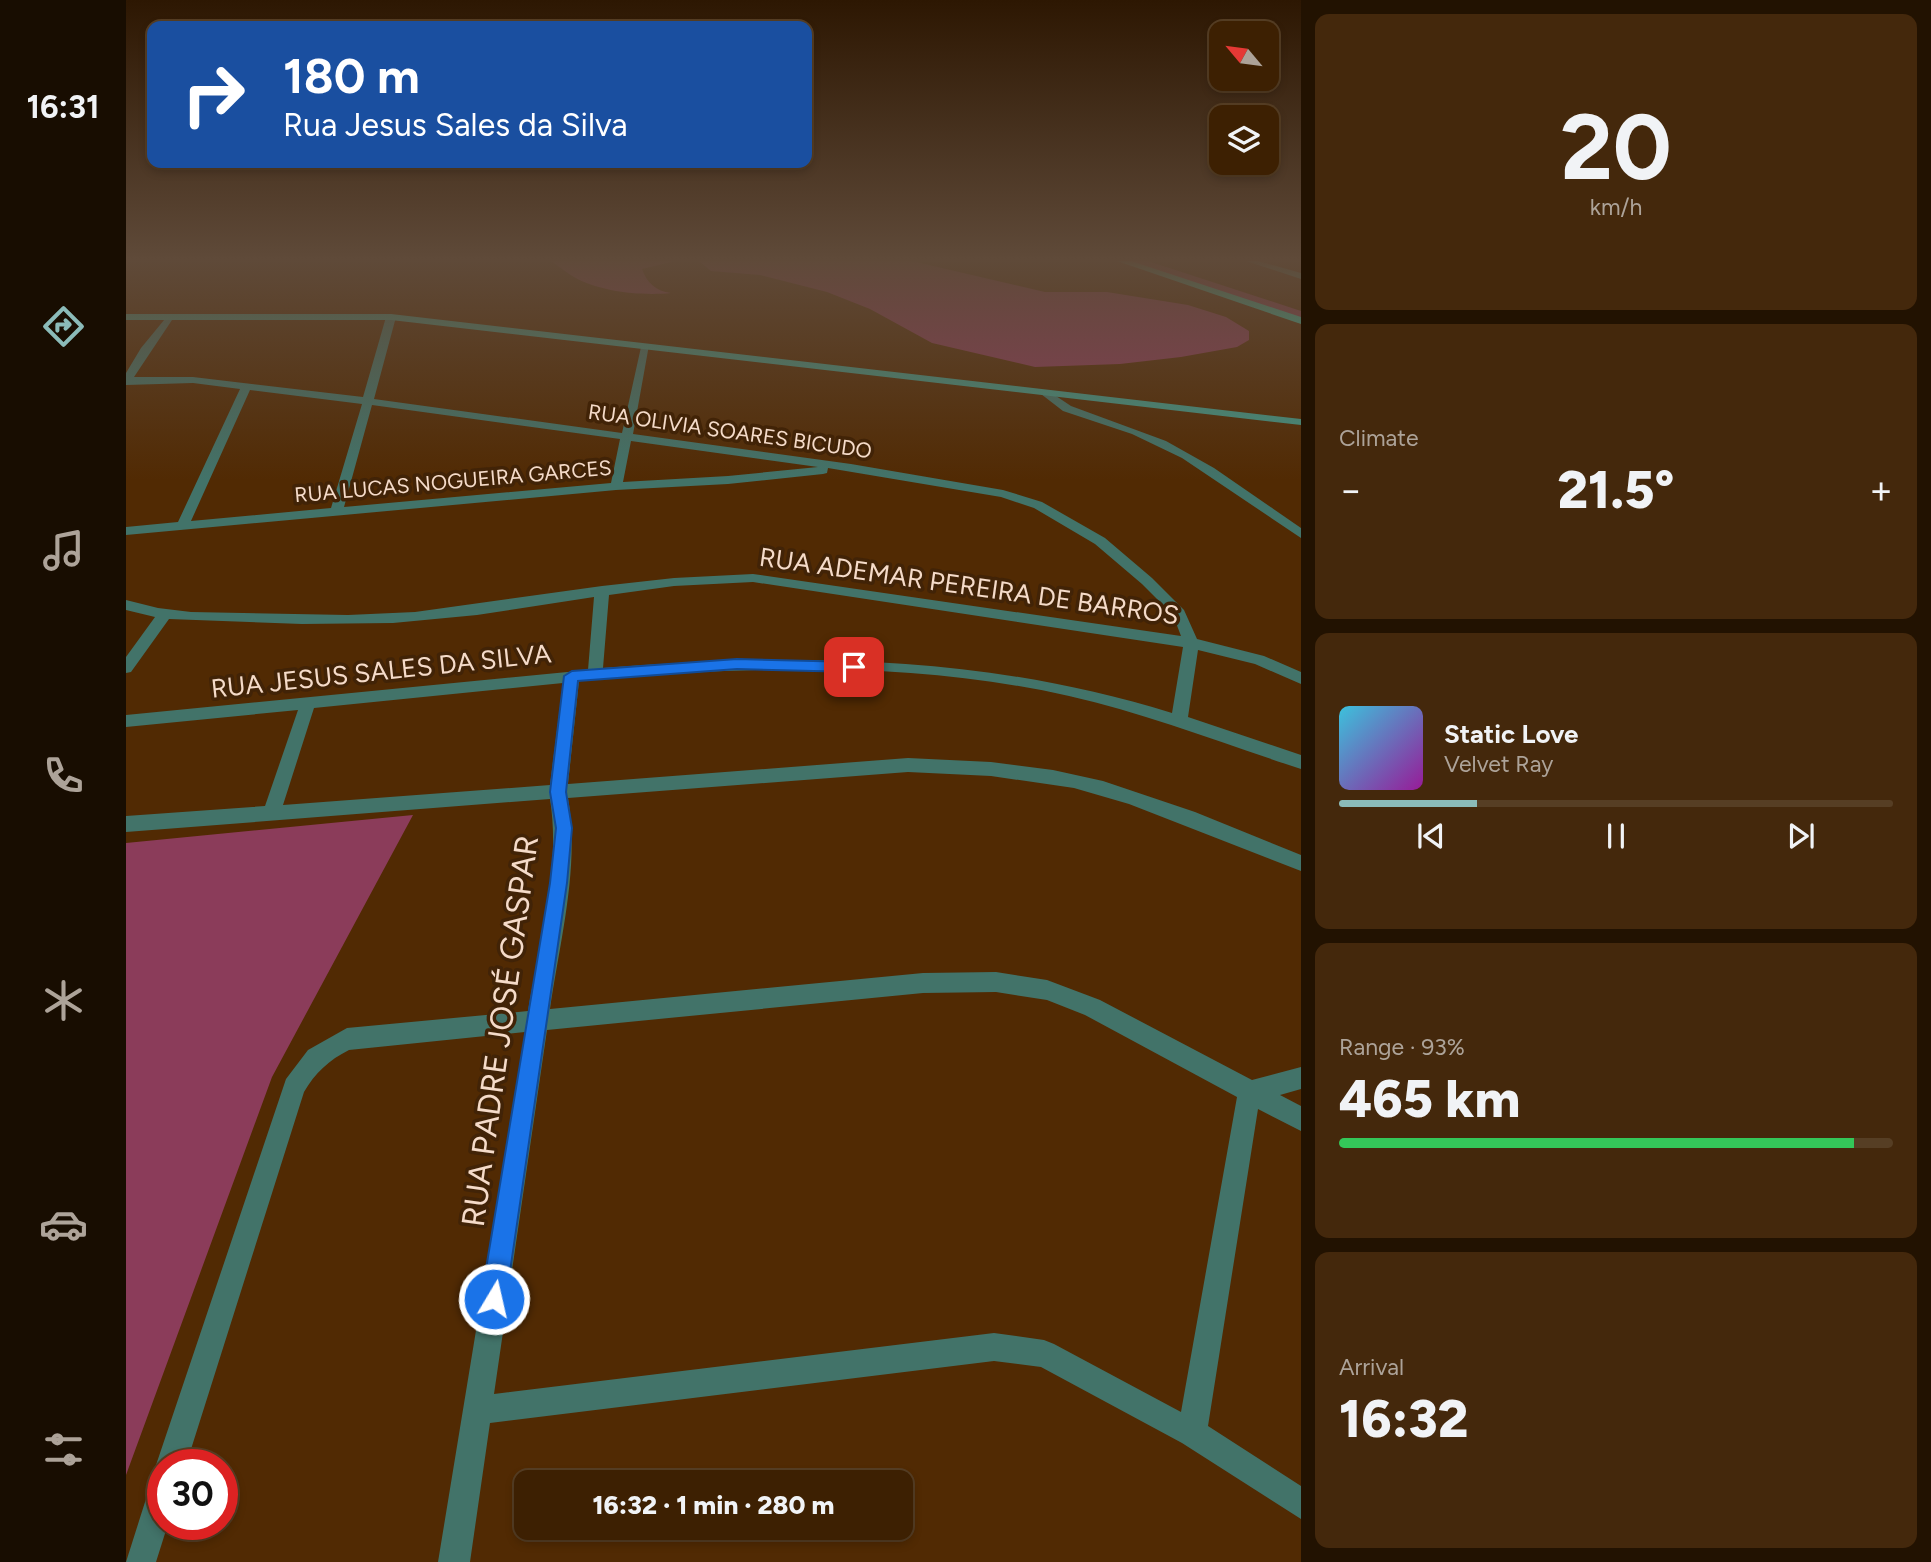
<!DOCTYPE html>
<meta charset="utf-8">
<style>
body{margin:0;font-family:Figtree,sans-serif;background:#44280c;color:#f1f3f6;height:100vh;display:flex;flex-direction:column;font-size:26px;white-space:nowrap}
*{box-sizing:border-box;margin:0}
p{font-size:23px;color:#ada399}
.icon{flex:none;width:38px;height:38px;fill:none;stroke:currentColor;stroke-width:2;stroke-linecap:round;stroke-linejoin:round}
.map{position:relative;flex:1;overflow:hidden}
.drawer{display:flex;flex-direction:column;gap:14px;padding:14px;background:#221201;width:630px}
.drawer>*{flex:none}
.hud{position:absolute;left:21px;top:21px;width:665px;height:147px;border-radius:14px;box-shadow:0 4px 10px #0003,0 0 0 2px #563e24;background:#1a4fa0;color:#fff;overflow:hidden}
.needle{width:46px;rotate:299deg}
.buttons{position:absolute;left:1083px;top:21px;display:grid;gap:14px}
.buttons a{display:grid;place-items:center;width:70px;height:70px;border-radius:14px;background:#3d2002;box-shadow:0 4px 10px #0003,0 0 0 2px #563e24;font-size:35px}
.speed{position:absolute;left:21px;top:1449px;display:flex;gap:14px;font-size:35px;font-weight:700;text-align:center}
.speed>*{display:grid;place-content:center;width:91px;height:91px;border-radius:50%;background:#3d2002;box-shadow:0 4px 10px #0003,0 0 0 2px #563e24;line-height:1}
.speed .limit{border:10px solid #d22;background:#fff;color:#111}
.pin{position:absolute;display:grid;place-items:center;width:60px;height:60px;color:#fff;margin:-30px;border-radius:14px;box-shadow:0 4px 10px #0006}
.me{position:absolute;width:77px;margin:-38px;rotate:9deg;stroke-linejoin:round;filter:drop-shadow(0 0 5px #0008)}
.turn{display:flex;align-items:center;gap:24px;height:147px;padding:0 21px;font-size:32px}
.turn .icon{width:91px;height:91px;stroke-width:2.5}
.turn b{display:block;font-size:49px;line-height:60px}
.big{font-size:52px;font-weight:800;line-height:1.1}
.drawer .card{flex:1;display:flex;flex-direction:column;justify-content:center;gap:10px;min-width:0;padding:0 24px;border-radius:14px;background:#44280c}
.drawer .dial{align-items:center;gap:0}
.dial b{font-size:91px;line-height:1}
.song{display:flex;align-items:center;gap:21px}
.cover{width:84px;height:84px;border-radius:10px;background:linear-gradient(135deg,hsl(190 70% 55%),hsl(300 70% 35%))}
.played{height:7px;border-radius:4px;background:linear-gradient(90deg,#8bbbb9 25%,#563e24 25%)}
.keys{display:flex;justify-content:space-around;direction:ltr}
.heat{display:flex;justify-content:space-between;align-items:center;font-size:38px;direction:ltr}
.charge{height:10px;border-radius:5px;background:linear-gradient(90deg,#34c759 93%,#563e24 0)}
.trip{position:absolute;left:388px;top:1470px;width:399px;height:70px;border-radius:14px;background:#3d2002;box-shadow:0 4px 10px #0003,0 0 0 2px #563e24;font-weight:800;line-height:70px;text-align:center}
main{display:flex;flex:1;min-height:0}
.menu{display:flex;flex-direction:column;width:126px;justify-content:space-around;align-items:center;background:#180d01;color:#ada399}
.menu .icon{width:49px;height:49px}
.menu .active{color:#8bbbb9}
.menu b{font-size:32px;color:#f1f3f6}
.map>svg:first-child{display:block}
</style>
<main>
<nav class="menu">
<b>16:31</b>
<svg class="icon active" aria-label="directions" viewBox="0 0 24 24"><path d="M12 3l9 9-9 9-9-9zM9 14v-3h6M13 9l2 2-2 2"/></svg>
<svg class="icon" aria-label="music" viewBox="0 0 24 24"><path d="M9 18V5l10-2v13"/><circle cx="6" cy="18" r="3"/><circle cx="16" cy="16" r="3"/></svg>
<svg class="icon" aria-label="phone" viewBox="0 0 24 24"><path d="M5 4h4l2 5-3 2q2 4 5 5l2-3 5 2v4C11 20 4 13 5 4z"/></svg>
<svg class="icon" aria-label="climate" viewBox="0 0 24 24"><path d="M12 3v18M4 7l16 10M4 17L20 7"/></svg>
<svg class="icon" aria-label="car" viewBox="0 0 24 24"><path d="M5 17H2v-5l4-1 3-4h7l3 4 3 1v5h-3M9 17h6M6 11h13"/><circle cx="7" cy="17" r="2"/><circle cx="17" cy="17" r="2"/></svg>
<svg class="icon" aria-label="filters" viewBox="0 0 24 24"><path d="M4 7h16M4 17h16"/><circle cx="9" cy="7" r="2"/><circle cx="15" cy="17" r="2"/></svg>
</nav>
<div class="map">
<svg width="1175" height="1562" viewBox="0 0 1175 1562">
<rect width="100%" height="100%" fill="#512a03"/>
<g fill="#8b3c5a">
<path d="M 425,261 L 549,261 L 516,269 C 521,283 530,291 545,293 C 516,296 474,292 448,277 C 439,272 433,266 425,261 Z"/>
<polygon points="573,261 786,261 919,292 981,292 1062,305 1100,317 1123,331 1123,340 1111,347 1055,357 994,364 909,367 806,343 744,309 701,292 634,275 585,271"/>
<polygon points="1002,261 1022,261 1175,311 1175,318"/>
<polygon points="287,815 146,1077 0,1475 0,843"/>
</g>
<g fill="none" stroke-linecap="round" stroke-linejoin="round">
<g fill="#427369" fill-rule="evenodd">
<path d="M 43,314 L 48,317 L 8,377 L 67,377 L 237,397 L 260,317 L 265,314 L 270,317 L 248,399 L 496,433 L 515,347 L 523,345 L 507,434 L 725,464 L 877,490 L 916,502 L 979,538 L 1026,578 L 1058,610 L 1071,639 L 1138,656 L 1175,672 L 1175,684 L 1129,664 L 1072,650 L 1062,717 L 1175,755 L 1175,769 C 1098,744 1022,714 943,696 C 783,660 615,666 453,681 L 442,784 L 782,758 L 865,762 L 927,770 L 977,781 L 1069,812 L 1175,855 L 1175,871 L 1003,804 L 948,788 L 865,776 L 782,772 L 442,798 C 454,866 434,940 424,1009 L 797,973 L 870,972 L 921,980 L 974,1000 L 1126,1080 L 1175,1067 L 1175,1089 L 1154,1095 L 1175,1106 L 1175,1131 L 1132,1109 L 1082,1426 L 1175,1486 L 1175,1519 L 1056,1443 L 915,1367 L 868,1361 L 364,1423 L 344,1562 L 312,1562 L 399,1032 L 223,1050 C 203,1060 189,1073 178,1092 L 60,1465 L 37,1465 L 37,1524 L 42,1524 L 30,1562 L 0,1562 L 26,1480 L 36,1476 L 30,1465 L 160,1079 L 182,1050 L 221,1028 L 402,1011 C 414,942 435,868 424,799 L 0,832 L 0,816 L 139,806 L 172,710 L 0,727 L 0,715 L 462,670 L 468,597 L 351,615 L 267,623 L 176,624 L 43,619 L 5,672 L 0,673 L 0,657 L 29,617 L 0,610 L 0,600 L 32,608 L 65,612 L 222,615 L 289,612 L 476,586 L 548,578 L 627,574 L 1055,636 L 1047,615 L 1016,584 L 969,544 L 908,508 L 875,497 L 702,468 L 701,473 L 697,474 L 602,484 L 490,490 L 0,535 L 0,527 L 52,522 L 114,389 L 67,383 L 0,385 L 0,373 L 15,348 ZM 124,390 L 236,404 L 205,508 L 65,521 ZM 246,405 L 494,439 L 485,483 L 218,507 ZM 505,441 L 692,467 L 602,476 L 497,482 ZM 627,582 L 1057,647 L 1046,713 C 855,654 675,653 477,668 L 483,595 L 548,586 ZM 437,683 L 424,785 L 157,805 L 188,708 ZM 870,992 L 921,1000 L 959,1015 L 1111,1097 L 1055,1412 L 928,1344 L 918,1340 L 868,1333 L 368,1394 L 421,1030 L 797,993 Z"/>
<polygon points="916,392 924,392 945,406 1040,441 1088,468 1175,528 1175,538 1056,458 1006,434 937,411 915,394"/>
</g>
<g fill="#429585" fill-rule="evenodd">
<polygon points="1120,261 1132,261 1175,273 1175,279"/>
<polygon points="0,314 265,314 1175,419 1175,425 265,320 0,320"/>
</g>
<polygon fill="#34c7ae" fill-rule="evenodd" points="991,261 1005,261 1175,317 1175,324"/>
</g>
<linearGradient id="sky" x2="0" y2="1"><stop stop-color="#2d1702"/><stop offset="0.54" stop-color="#5f4a39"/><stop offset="1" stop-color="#5f4a39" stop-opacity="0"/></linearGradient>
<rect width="1175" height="480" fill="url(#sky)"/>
<polygon fill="#1a73e8" stroke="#114b97" stroke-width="2" points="611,659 728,662 735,667 728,672 611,669 452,681 440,792 446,828 441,883 380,1299 376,1308 368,1311 359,1308 355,1299 424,883 430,828 424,792 438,676 446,671"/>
<g text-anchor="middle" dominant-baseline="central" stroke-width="7" stroke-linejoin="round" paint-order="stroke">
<g font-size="21" fill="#f5dbc9" stroke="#412307">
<text transform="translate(604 431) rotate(8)">RUA OLIVIA SOARES BICUDO</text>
<text transform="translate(327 481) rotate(-5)">RUA LUCAS NOGUEIRA GARCES</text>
</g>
<g font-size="26" fill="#f5dbc9" stroke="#412307">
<text transform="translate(843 586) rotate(8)">RUA ADEMAR PEREIRA DE BARROS</text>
<text transform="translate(255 671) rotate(-6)">RUA JESUS SALES DA SILVA</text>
</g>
<g font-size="32" fill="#f5dbc9" stroke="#412307">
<text transform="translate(374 1031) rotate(-82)">RUA PADRE JOSÉ GASPAR</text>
</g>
</g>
</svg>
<div class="buttons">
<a><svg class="needle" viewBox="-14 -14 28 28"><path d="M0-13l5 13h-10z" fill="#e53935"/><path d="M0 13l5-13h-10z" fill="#ada399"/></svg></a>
<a><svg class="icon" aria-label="layers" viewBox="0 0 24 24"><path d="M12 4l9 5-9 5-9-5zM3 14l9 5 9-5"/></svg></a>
</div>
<div class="speed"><div class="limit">30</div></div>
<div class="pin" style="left:728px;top:667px;background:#d93025"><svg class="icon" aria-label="arrive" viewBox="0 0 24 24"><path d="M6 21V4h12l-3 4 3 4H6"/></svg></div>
<svg class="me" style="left:368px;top:1299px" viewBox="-20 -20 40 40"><circle r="17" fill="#1a73e8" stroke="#fff" stroke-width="3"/><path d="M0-11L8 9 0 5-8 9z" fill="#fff"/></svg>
<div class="trip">16:32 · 1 min · 280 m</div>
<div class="hud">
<div class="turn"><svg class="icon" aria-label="right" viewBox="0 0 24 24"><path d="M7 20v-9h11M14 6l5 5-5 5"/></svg><div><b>180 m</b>Rua Jesus Sales da Silva</div></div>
</div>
</div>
<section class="drawer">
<div class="card dial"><b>20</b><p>km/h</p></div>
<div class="card"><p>Climate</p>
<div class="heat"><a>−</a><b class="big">21.5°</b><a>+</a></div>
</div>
<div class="card">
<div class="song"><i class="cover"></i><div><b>Static Love</b><p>Velvet Ray</p></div></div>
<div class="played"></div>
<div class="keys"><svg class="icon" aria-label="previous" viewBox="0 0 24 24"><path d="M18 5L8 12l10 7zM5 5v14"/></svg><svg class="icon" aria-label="pause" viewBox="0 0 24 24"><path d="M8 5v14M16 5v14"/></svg><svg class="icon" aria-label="next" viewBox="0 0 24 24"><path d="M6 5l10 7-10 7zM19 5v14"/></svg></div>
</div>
<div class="card"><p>Range · 93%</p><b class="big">465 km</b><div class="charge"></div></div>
<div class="card"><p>Arrival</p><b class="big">16:32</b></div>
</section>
</main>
